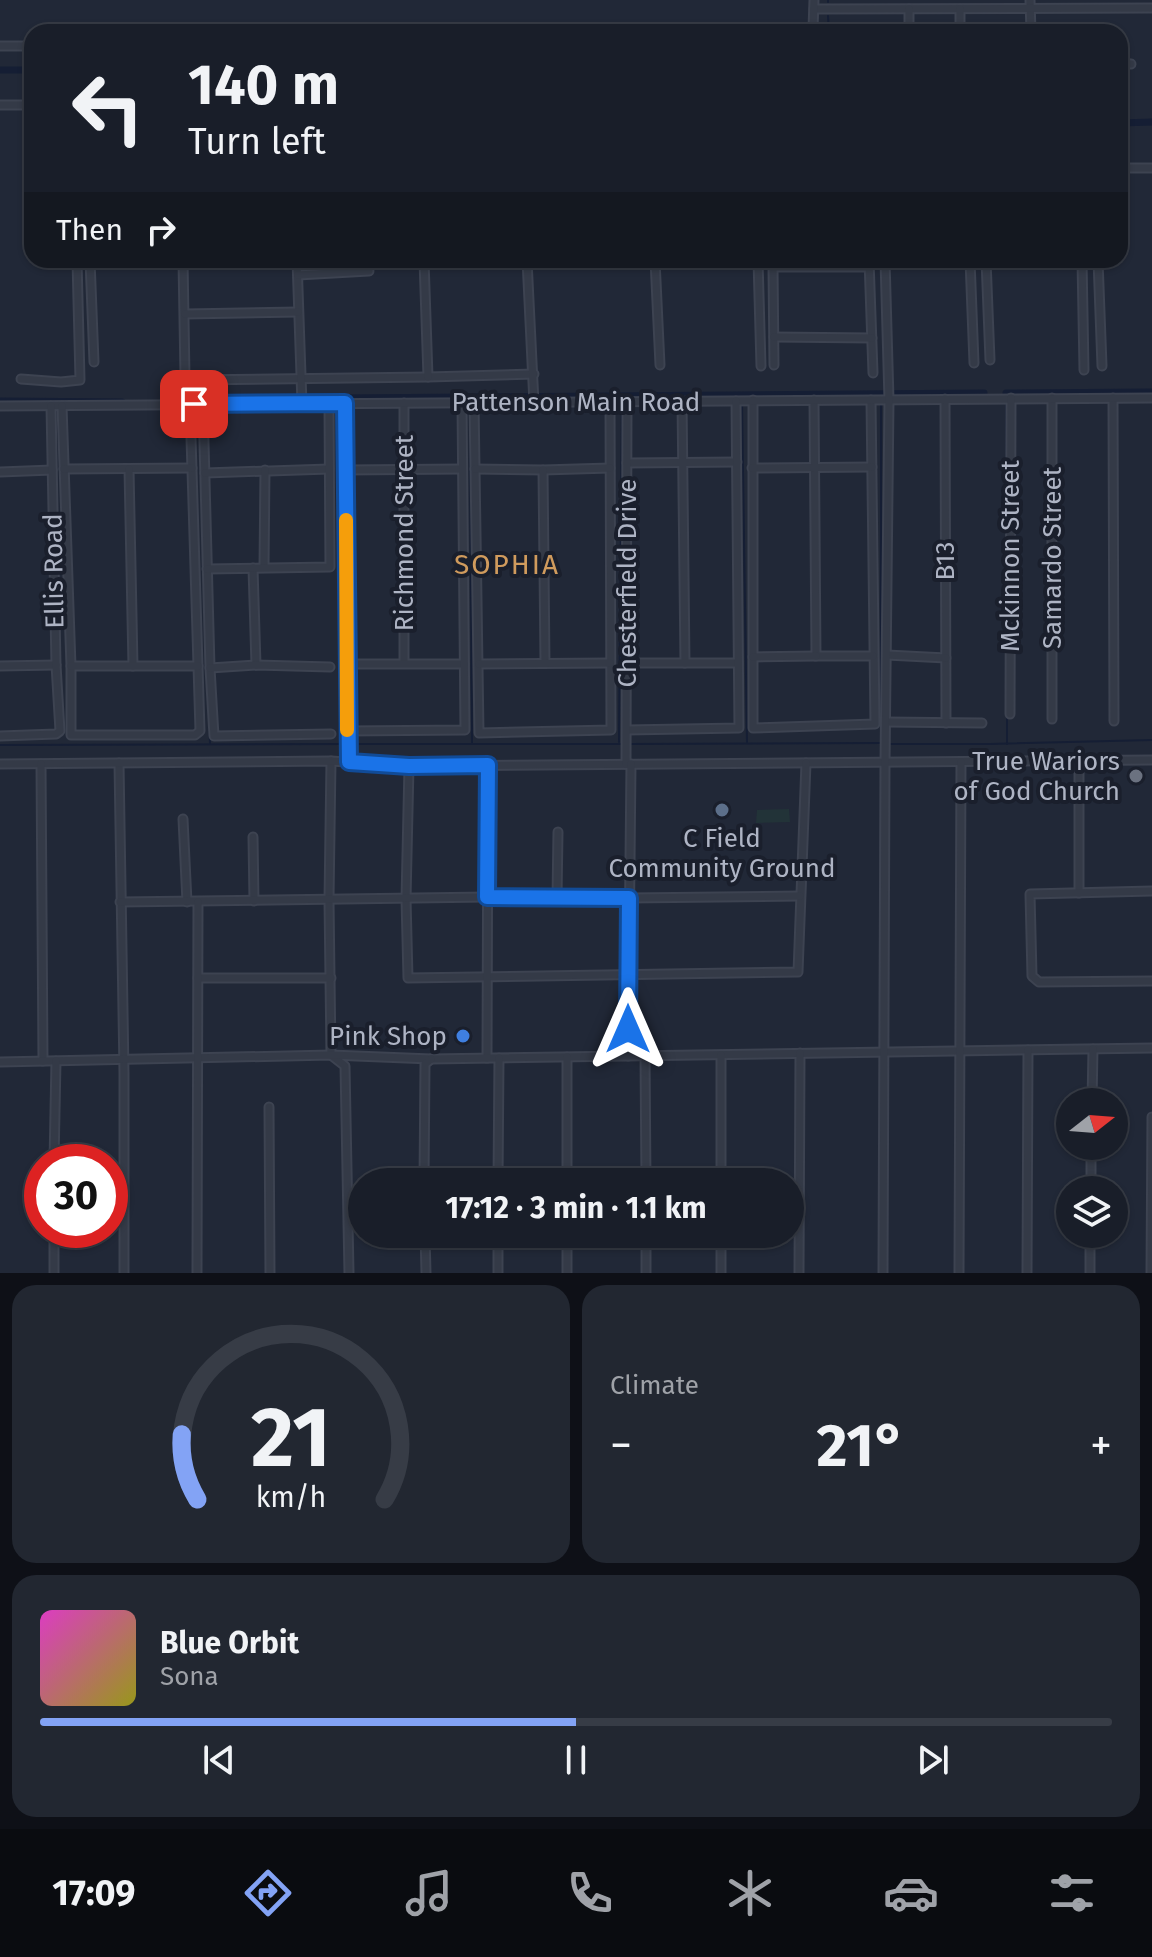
<!DOCTYPE html>
<meta charset="utf-8">
<style>
body{margin:0;font-family:"Fira Sans",sans-serif;background:#222731;color:#f1f3f6;height:100vh;display:flex;flex-direction:column;font-size:30px;white-space:nowrap}
*{box-sizing:border-box;margin:0}
p{font-size:26px;color:#9fa2a8}
.icon{flex:none;width:44px;height:44px;fill:none;stroke:currentColor;stroke-width:2;stroke-linecap:round;stroke-linejoin:round}
.map{position:relative;height:1273px;overflow:hidden}
.panel{display:flex;flex-direction:column;gap:12px;padding:12px;background:#0e1017;flex:1}
.panel>*{flex:none}
.banner{position:absolute;left:24px;top:24px;width:1104px;height:244px;border-radius:24px;box-shadow:0 2px 6px #0004,0 0 0 2px #373c46;background:#191e29;color:#f1f3f6;overflow:hidden}
.needle{width:52px;rotate:73deg}
.tools{position:absolute;left:1056px;top:1088px;display:grid;gap:16px}
.tools a{display:grid;place-items:center;width:72px;height:72px;border-radius:50%;background:#191e29;box-shadow:0 2px 6px #0004,0 0 0 2px #373c46;font-size:40px}
.speed{position:absolute;left:24px;top:1144px;display:flex;gap:16px;font-size:40px;font-weight:700;text-align:center}
.speed>*{display:grid;place-content:center;width:104px;height:104px;border-radius:50%;background:#191e29;box-shadow:0 2px 6px #0004,0 0 0 2px #373c46;line-height:1}
.speed .limit{border:12px solid #d22;background:#fff;color:#111}
.pin{position:absolute;display:grid;place-items:center;width:68px;height:68px;color:#fff;margin:-34px;border-radius:16px;box-shadow:0 4px 12px #0006}
.me{position:absolute;width:88px;margin:-44px;rotate:0deg;stroke-linejoin:round;filter:drop-shadow(0 0 6px #0008)}
.turn{display:flex;align-items:center;gap:28px;height:168px;padding:0 32px;font-size:36px}
.turn .icon{width:104px;height:104px;stroke-width:2.5}
.turn b{display:block;font-size:56px;line-height:68px}
.then{display:flex;align-items:center;height:76px;padding:0 32px;background:#0003;gap:16px;font-size:30px}
.big{font-size:60px;font-weight:700;line-height:1.1}
.panel .card{flex:1;display:flex;flex-direction:column;justify-content:center;gap:12px;min-width:0;padding:0 28px;border-radius:24px;background:#222731}
.panel .dial{align-items:center;gap:0}
.dial svg{height:208px;overflow:visible;fill:none;stroke:#373c46;stroke-width:7;stroke-linecap:round;text-anchor:middle}
.dial text{fill:#f1f3f6;stroke:none}
.song{display:flex;align-items:center;gap:24px}
.cover{width:96px;height:96px;border-radius:12px;background:linear-gradient(135deg,hsl(310 70% 55%),hsl(60 70% 35%))}
.played{height:8px;border-radius:4px;background:linear-gradient(90deg,#83a3f5 50%,#373c46 50%)}
.keys{display:flex;justify-content:space-around;direction:ltr}
.heat{display:flex;justify-content:space-between;align-items:center;font-size:44px;direction:ltr}
.panel .tiles{flex:1;display:grid;gap:12px;grid-template-columns:1fr 1fr}
.card:last-child{grid-column:span 2}
.trip{position:absolute;left:348px;top:1168px;width:456px;height:80px;border-radius:40px;background:#191e29;box-shadow:0 2px 6px #0004,0 0 0 2px #373c46;font-weight:700;line-height:80px;text-align:center}
.dock{display:flex;height:128px;justify-content:space-around;align-items:center;background:#0a0c10;color:#9fa2a8}
.dock .icon{width:56px;height:56px}
.dock .on{color:#83a3f5}
.dock b{font-size:36px;color:#f1f3f6}
.map>svg:first-child{display:block}
</style>
<div class="map">
<svg width="1152" height="1273" viewBox="0 0 1152 1273">
<rect width="100%" height="100%" fill="#212837"/>
<polygon fill="#223338" points="789,809 790,822 756,823 757,810"/>
<g fill="none" stroke-linecap="round" stroke-linejoin="round">
<g stroke="#151e34" stroke-width="2">
<polyline points="828,0 828,2"/>
<polyline points="828,16 829,32"/>
<polyline points="881,394 881,742"/>
<polyline points="1006,402 1007,668"/>
<polyline points="742,404 747,742"/>
<polyline points="470,405 472,743"/>
<polyline points="199,406 202,516"/>
<polyline points="338,406 340,743"/>
<polyline points="65,582 68,684"/>
<polyline points="1007,714 1007,744"/>
<polyline points="209,718 210,743"/>
<polyline points="619,742 622,405"/>
<polyline points="353,744 623,744"/>
<polyline points="629,744 883,743"/>
<polyline points="889,744 990,744 1152,740"/>
<polyline points="0,745 347,744"/>
</g>
<g stroke="#151e34" stroke-width="7">
<polyline points="0,70 32,70"/>
<polyline points="1120,123 1152,122"/>
<polyline points="1006,393 1152,392"/>
<polyline points="0,401 122,402"/>
<polyline points="271,401 338,398 984,393"/>
</g>
<g stroke="#3d4351" stroke-width="11">
<g id="minor">
<polyline points="1030,0 1031,32"/>
<polyline points="814,9 1152,8"/>
<polyline points="909,9 909,32"/>
<polyline points="960,9 960,32"/>
<polyline points="808,32 813,29 814,0"/>
<polyline points="0,46 32,46"/>
<polyline points="1120,63 1131,64"/>
<polyline points="0,105 32,105"/>
<polyline points="1120,168 1152,168"/>
<polyline points="90,260 94,362"/>
<polyline points="183,260 185,377 188,380 428,377 534,374"/>
<polyline points="297,260 302,404"/>
<polyline points="424,260 428,377"/>
<polyline points="527,260 534,403"/>
<polyline points="655,260 660,365"/>
<polyline points="758,260 761,366"/>
<polyline points="771,260 773,267 774,365"/>
<polyline points="869,260 873,373"/>
<polyline points="970,260 974,363"/>
<polyline points="986,260 990,360"/>
<polyline points="1082,260 1084,370"/>
<polyline points="1098,260 1102,366"/>
<polyline points="773,267 870,267"/>
<polyline points="298,275 369,271"/>
<polyline points="185,314 298,312"/>
<polyline points="774,337 872,338"/>
<polyline points="21,379 61,382 80,380 77,260"/>
<polyline points="1052,398 1052,719"/>
<polyline points="1113,398 1114,721"/>
<polyline points="945,399 946,723"/>
<polyline points="753,400 753,728 875,724 871,400"/>
<polyline points="814,400 816,656 873,656"/>
<polyline points="682,401 685,663"/>
<polyline points="474,402 479,733 611,730 610,401"/>
<polyline points="345,403 349,762"/>
<polyline points="404,403 404,663"/>
<polyline points="203,405 210,668 214,736 331,734"/>
<polyline points="0,406 1152,398"/>
<polyline points="62,406 71,666 71,735 195,735 200,731 190,405"/>
<polyline points="627,463 737,462"/>
<polyline points="752,468 872,467"/>
<polyline points="64,469 192,468"/>
<polyline points="129,469 133,666"/>
<polyline points="475,469 543,470 610,468"/>
<polyline points="346,470 462,469"/>
<polyline points="543,470 545,663"/>
<polyline points="0,472 52,470"/>
<polyline points="205,473 329,469"/>
<polyline points="264,567 265,470"/>
<polyline points="253,568 256,665"/>
<polyline points="207,569 330,567 329,404"/>
<polyline points="887,655 946,658"/>
<polyline points="753,657 816,656"/>
<polyline points="627,663 738,663"/>
<polyline points="347,664 464,664"/>
<polyline points="479,664 610,663"/>
<polyline points="0,666 56,665"/>
<polyline points="71,666 198,666"/>
<polyline points="210,668 256,665 330,667"/>
<polyline points="1010,714 1011,398"/>
<polyline points="886,722 982,723"/>
<polyline points="627,730 739,728 736,401"/>
<polyline points="347,731 465,730 462,403"/>
<polyline points="0,736 56,734 60,731 56,665 51,406"/>
<polyline points="331,761 329,900 331,1055 345,1066 349,1273"/>
<polyline points="1079,761 1079,893"/>
<polyline points="119,763 124,1073 124,1273"/>
<polyline points="0,764 331,761 409,766 1152,760"/>
<polyline points="41,764 43,1061"/>
<polyline points="626,764 627,401"/>
<polyline points="409,766 406,899 408,978 798,972 806,763"/>
<polyline points="183,819 187,902"/>
<polyline points="253,837 254,901"/>
<polyline points="1152,891 1030,894 1032,976 1039,982 1152,981"/>
<polyline points="557,897 558,832"/>
<polyline points="120,902 487,897 629,898 800,896"/>
<polyline points="198,978 331,978"/>
<polyline points="628,1056 631,764"/>
<polyline points="645,1056 646,1182"/>
<polyline points="487,1058 488,765"/>
<polyline points="0,1062 331,1055 431,1059 1152,1048"/>
<polyline points="1092,1102 1093,1049"/>
<polyline points="269,1107 270,1273"/>
<polyline points="54,1162 56,1061"/>
<polyline points="424,1182 425,1064 431,1059"/>
<polyline points="498,1182 499,1058"/>
<polyline points="567,1182 567,1057"/>
<polyline points="721,1182 721,1055"/>
<polyline points="1091,1190 1091,1146"/>
<polyline points="425,1234 426,1273"/>
<polyline points="646,1234 646,1273"/>
<polyline points="54,1273 54,1230"/>
<polyline points="197,1273 198,902"/>
<polyline points="498,1273 498,1234"/>
<polyline points="567,1273 567,1234"/>
<polyline points="721,1273 721,1234"/>
<polyline points="799,1273 800,1053"/>
<polyline points="883,1273 885,763 889,400 885,260"/>
<polyline points="959,1273 961,762"/>
<polyline points="1027,1273 1028,1050"/>
<polyline points="1090,1273 1090,1234"/>
<polyline points="1151,1273 1152,1117"/>
</g>
</g>
<use href="#minor" stroke="#343a47" stroke-width="7"/>
</g>
<g fill="none" stroke-linecap="round" stroke-linejoin="round">
<g stroke="#114b97" stroke-width="20">
<polyline id="route" points="194,404 345,403 349,762 409,766 488,765 487,897 629,898 628,1029"/>
</g>
<use href="#route" stroke="#1a73e8" stroke-width="14"/>
<polyline stroke="#f59e0b" stroke-width="14" points="346,520 347,730"/>
</g>
<circle fill="#6b7280" stroke="#1a1f2c" stroke-width="3" cx="1136" cy="776" r="8"/>
<circle fill="#5c6f8a" stroke="#1a1f2c" stroke-width="3" cx="722" cy="810" r="8"/>
<circle fill="#3f7fe0" stroke="#1a1f2c" stroke-width="3" cx="463" cy="1036" r="8"/>
<g text-anchor="middle" dominant-baseline="central" stroke-width="8" stroke-linejoin="round" paint-order="stroke">
<g font-size="26" fill="#aeb4c4" stroke="#1a1f2c">
<text x="576" y="402">Pattenson Main Road</text>
<text transform="translate(404 533) rotate(-90)">Richmond Street</text>
<text transform="translate(1010 556) rotate(-90)">Mckinnon Street</text>
<text transform="translate(1052 558) rotate(-90)">Samardo Street</text>
<text transform="translate(945 561) rotate(-90)">B13</text>
<text transform="translate(54 571) rotate(-91)">Ellis Road</text>
<text transform="translate(627 583) rotate(-90)">Chesterfield Drive</text>
</g>
<g font-size="26" fill="#aeb4c4" stroke="#1a1f2c" text-anchor="end">
<text x="1120" y="761">True Wariors<tspan x="1120" dy="30">of God Church</tspan></text>
<text x="722" y="838" text-anchor="middle">C Field<tspan x="722" dy="30">Community Ground</tspan></text>
<text x="447" y="1036">Pink Shop</text>
</g>
<g font-size="28" letter-spacing="2" fill="#d09b5d" stroke="#1a1f2c">
<text x="507" y="564">SOPHIA</text>
</g>
</g>
</svg>
<div class="tools">
<a><svg class="needle" viewBox="-14 -14 28 28"><path d="M0-13l5 13h-10z" fill="#e53935"/><path d="M0 13l5-13h-10z" fill="#9fa2a8"/></svg></a>
<a><svg class="icon" aria-label="layers" viewBox="0 0 24 24"><path d="M12 4l9 5-9 5-9-5zM3 14l9 5 9-5"/></svg></a>
</div>
<div class="speed"><div class="limit">30</div></div>
<div class="pin" style="left:194px;top:404px;background:#d93025"><svg class="icon" aria-label="arrive" viewBox="0 0 24 24"><path d="M6 21V4h12l-3 4 3 4H6"/></svg></div>
<svg class="me" style="left:628px;top:1029px" viewBox="-20 -20 40 40"><path d="M0-17L14 15 0 8-14 15z" fill="#1a73e8" stroke="#fff" stroke-width="4"/></svg>
<div class="trip">17:12 · 3 min · 1.1 km</div>
<div class="banner">
<div class="turn"><svg class="icon" aria-label="left" viewBox="0 0 24 24"><path d="M17 20v-9H6M10 6l-5 5 5 5"/></svg><div><b>140 m</b>Turn left</div></div>
<div class="then">Then<svg class="icon" aria-label="right" viewBox="0 0 24 24"><path d="M7 20v-9h11M14 6l5 5-5 5"/></svg></div>
</div>
</div>
<section class="panel">
<div class="tiles">
<div class="card dial"><svg viewBox="0 0 100 80">
<path d="M14 69A42 42 0 1 1 86 69"/>
<path d="M14 69A42 42 0 0 1 8 44" stroke="#83a3f5"/>
<text x="50" y="56" font-size="32" font-weight="700">21</text>
<text x="50" y="72" font-size="11">km/h</text>
</svg></div>
<div class="card"><p>Climate</p>
<div class="heat"><a>−</a><b class="big">21°</b><a>+</a></div>
</div>
<div class="card">
<div class="song"><i class="cover"></i><div><b>Blue Orbit</b><p>Sona</p></div></div>
<div class="played"></div>
<div class="keys"><svg class="icon" aria-label="previous" viewBox="0 0 24 24"><path d="M18 5L8 12l10 7zM5 5v14"/></svg><svg class="icon" aria-label="pause" viewBox="0 0 24 24"><path d="M8 5v14M16 5v14"/></svg><svg class="icon" aria-label="next" viewBox="0 0 24 24"><path d="M6 5l10 7-10 7zM19 5v14"/></svg></div>
</div>
</div>
</section>
<nav class="dock">
<b>17:09</b>
<svg class="icon on" aria-label="directions" viewBox="0 0 24 24"><path d="M12 3l9 9-9 9-9-9zM9 14v-3h6M13 9l2 2-2 2"/></svg>
<svg class="icon" aria-label="music" viewBox="0 0 24 24"><path d="M9 18V5l10-2v13"/><circle cx="6" cy="18" r="3"/><circle cx="16" cy="16" r="3"/></svg>
<svg class="icon" aria-label="phone" viewBox="0 0 24 24"><path d="M5 4h4l2 5-3 2q2 4 5 5l2-3 5 2v4C11 20 4 13 5 4z"/></svg>
<svg class="icon" aria-label="climate" viewBox="0 0 24 24"><path d="M12 3v18M4 7l16 10M4 17L20 7"/></svg>
<svg class="icon" aria-label="car" viewBox="0 0 24 24"><path d="M5 17H2v-5l4-1 3-4h7l3 4 3 1v5h-3M9 17h6M6 11h13"/><circle cx="7" cy="17" r="2"/><circle cx="17" cy="17" r="2"/></svg>
<svg class="icon" aria-label="filters" viewBox="0 0 24 24"><path d="M4 7h16M4 17h16"/><circle cx="9" cy="7" r="2"/><circle cx="15" cy="17" r="2"/></svg>
</nav>
